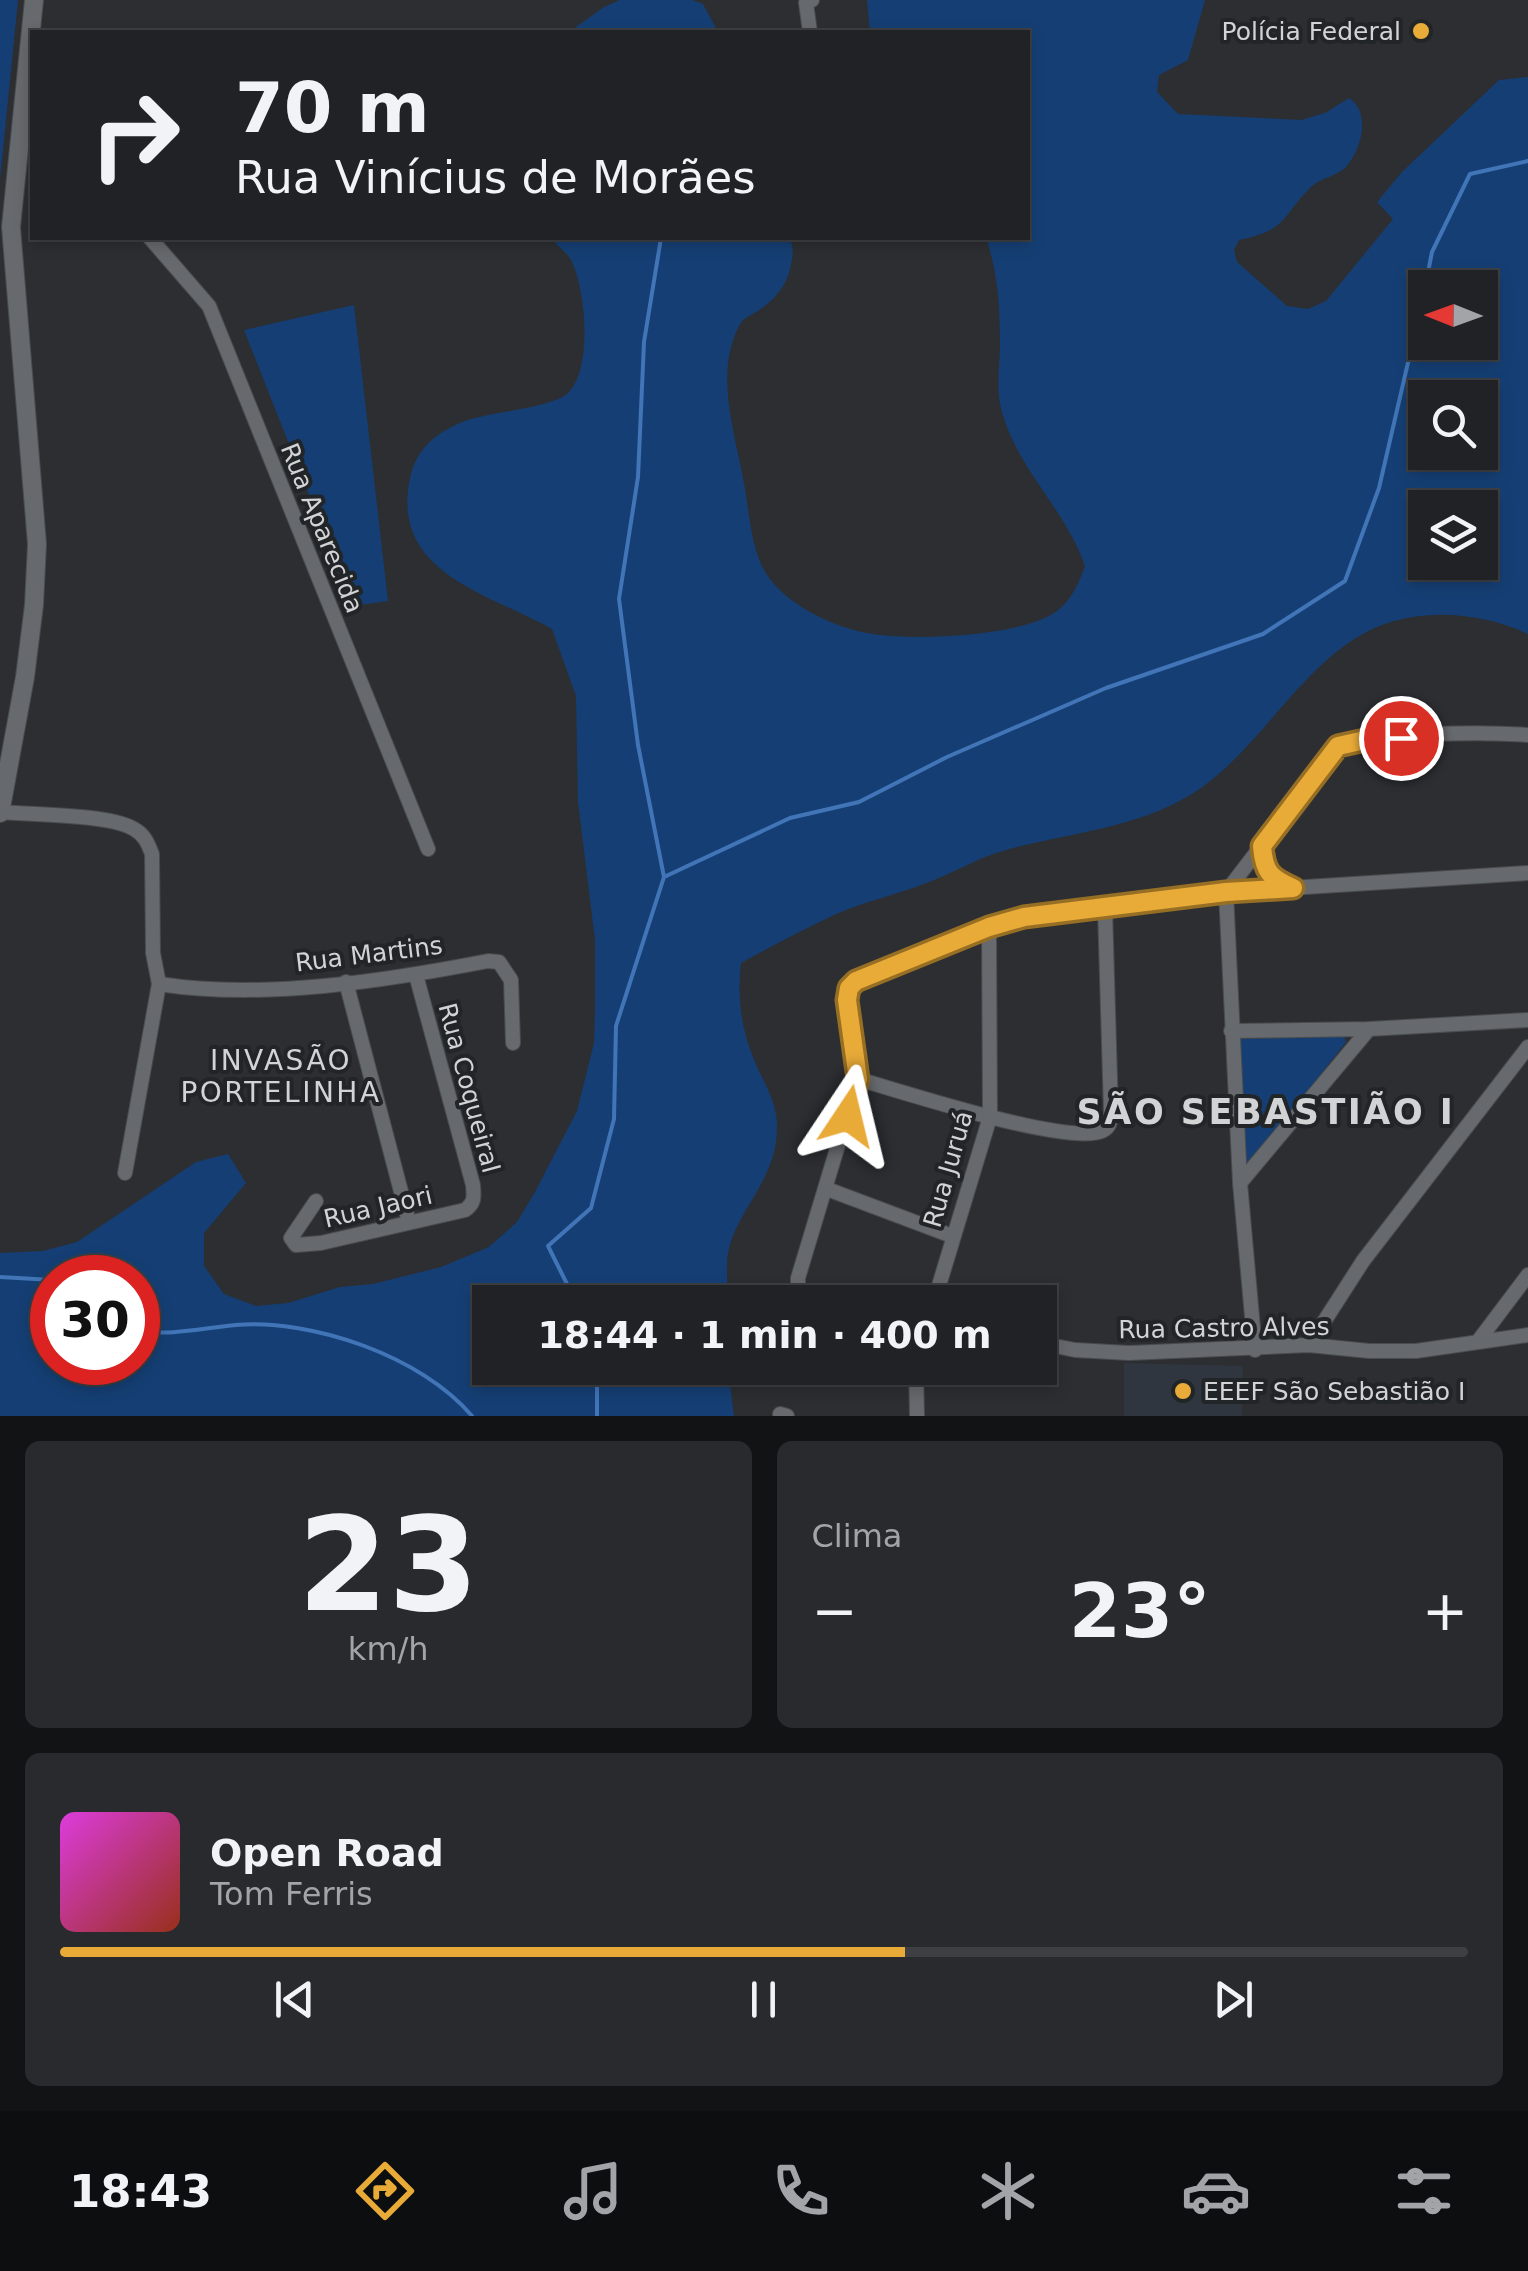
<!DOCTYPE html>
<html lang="pt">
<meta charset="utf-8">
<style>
body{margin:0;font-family:"DejaVu Sans",sans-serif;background:#292a2e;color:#f1f3f6;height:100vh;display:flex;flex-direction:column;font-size:38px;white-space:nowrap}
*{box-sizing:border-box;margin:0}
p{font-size:32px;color:#a2a4a7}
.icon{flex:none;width:55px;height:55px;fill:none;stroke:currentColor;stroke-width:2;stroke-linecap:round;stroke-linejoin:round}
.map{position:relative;height:1416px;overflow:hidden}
.drawer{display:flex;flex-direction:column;gap:25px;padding:25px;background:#121315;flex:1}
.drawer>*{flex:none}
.banner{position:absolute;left:30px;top:30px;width:1000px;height:210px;border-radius:0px;box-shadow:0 5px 15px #0003,0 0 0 2px #3e3f43;background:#212226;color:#f1f3f6;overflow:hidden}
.needle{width:65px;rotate:271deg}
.fabs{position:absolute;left:1408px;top:270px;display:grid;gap:20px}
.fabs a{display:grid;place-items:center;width:90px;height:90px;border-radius:0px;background:#212226;box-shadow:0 5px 15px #0003,0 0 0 2px #3e3f43;font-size:50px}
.speed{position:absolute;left:30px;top:1255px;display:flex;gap:20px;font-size:50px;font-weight:700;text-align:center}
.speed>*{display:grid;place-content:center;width:130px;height:130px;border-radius:50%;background:#212226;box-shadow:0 5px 15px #0003,0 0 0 2px #3e3f43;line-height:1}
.speed .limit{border:15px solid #d22;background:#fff;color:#111}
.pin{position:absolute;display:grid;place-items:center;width:85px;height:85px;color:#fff;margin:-42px;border:5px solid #fff;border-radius:50%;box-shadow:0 2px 10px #0007}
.me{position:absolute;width:110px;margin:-55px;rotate:10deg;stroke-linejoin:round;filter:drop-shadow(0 0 8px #0008)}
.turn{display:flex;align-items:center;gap:35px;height:210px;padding:0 40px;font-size:45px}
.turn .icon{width:130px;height:130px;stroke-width:2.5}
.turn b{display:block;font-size:70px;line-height:85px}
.big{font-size:75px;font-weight:600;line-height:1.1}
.drawer .tile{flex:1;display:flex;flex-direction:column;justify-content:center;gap:15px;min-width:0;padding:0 35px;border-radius:15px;background:#292a2e}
.drawer .dial{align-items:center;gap:0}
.dial b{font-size:130px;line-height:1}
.song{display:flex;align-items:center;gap:30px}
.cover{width:120px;height:120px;border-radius:15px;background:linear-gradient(135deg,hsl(300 70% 55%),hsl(10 70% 35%))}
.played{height:10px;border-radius:5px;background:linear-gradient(90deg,#e9ab38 60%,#3e3f43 60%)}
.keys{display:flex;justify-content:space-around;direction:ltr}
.heat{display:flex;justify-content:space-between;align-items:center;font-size:55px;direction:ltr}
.drawer .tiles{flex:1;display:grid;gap:25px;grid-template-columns:1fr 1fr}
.tile:last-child{grid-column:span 2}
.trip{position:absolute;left:472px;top:1285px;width:585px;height:100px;border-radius:0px;background:#212226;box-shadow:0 5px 15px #0003,0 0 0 2px #3e3f43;font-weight:600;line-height:100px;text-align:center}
.menu{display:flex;height:160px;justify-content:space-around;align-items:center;background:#0d0e0f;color:#a2a4a7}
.menu .icon{width:70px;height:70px}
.menu .on{color:#e9ab38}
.menu b{font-size:45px;color:#f1f3f6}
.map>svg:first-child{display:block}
</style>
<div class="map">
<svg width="1528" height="1416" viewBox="0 0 1528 1416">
<rect width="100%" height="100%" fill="#2c2e32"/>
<polygon fill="#30363f" points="1124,1363 1243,1366 1242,1416 1124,1416"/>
<g fill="#153f74" fill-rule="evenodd">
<polygon points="0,0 18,0 0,179"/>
<polygon points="620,0 692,0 703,4 718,32 569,32 604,7"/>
<path d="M 867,0 L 1205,0 L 1188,60 L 1159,75 L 1157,92 L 1178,114 L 1301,120 L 1325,113 L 1349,98 C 1371,112 1362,149 1346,167 C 1337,176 1321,178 1312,186 C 1280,217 1290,229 1239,240 L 1234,250 L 1237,262 L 1287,306 L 1308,309 L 1326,301 L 1393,219 L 1377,202 L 1402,172 L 1499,80 L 1528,77 L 1528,634 C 1488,615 1437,609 1394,621 C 1313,643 1268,741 1201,788 C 1144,828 1071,832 1006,850 C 979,857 956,872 929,882 C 899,894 866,901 836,914 C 804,929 772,946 741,963 C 737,997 741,1030 755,1062 C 764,1084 777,1101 777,1127 C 777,1179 740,1206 729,1248 C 725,1264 728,1286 728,1302 L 490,1302 L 490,1368 L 728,1368 L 734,1416 L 0,1416 L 0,1253 L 43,1251 L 77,1242 L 196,1162 L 228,1154 L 246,1183 L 204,1233 L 204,1266 L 224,1294 L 256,1306 L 288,1303 L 340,1287 L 373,1284 L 441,1267 L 489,1247 L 517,1222 L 535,1192 L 577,1111 L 594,1043 L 595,1010 L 595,940 L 578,802 L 576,696 L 552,629 C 488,593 390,573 410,478 C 417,447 437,432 465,421 C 490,412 552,408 568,393 C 593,369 586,289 571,260 C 567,252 557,247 552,238 L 788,238 C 794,246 793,249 792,259 C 789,283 777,299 756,312 C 749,316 742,319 739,326 C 713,376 737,438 745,489 C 749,513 751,541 761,564 C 778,602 833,628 873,634 C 915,641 1006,636 1045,618 C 1068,608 1077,588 1085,566 C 1066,510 1018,470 1002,412 C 996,393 999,370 1000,351 C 1000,310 999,276 986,238 L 1028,238 L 1028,32 L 870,32 ZM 1425,288 L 1480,288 L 1480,342 L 1425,342 ZM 1425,398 L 1480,398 L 1480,452 L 1425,452 ZM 1425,508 L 1480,508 L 1480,562 L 1425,562 ZM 52,1278 L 138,1278 L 138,1362 L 52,1362 Z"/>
<polygon points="354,305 388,601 353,606 244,330"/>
<polygon points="1344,1036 1346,1042 1248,1166 1242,1163 1236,1045 1241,1039"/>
</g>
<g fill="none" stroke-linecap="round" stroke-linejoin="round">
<g stroke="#4175b7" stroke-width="4">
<polyline points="1425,288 1432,252 1470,174 1528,161"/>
<polyline points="664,877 790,818 859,802 947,757 1106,688 1263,634 1345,581 1379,488 1425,289"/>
<polyline points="0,1277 52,1280"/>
<polyline points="576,1302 548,1246 591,1208 614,1119 616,1026 664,877 638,745 619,599 638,477 644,342 661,238"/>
<path d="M 138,1331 C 171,1336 203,1328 236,1325 C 313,1319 421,1356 472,1416"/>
<polyline points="597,1368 597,1416"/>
</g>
<g stroke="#494c4e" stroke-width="16">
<g id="minor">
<polyline points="810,32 806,3 812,0"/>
<polyline points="150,238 209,306 428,849"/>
<path d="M 0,812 C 32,815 109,814 134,829 C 145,835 148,844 152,854 L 153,953 L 159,984 L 125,1173"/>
<path d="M 1262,847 C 1263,870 1268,877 1289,886"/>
<polyline points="1226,892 1240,1183 1255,1350"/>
<path d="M 1226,892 L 1338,746 C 1372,732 1489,732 1528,735"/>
<polyline points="346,982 409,1222"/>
<path d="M 159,984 C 263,1000 385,981 488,961 L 499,962 L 511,980 L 513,1043"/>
<polyline points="1231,1031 1369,1029 1528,1020"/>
<path d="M 858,1079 C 900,1091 1068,1146 1102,1131 C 1111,1127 1110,1121 1111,1112 L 1105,909"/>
<polyline points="1240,1183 1369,1029"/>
<polyline points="827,1189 952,1236"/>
<path d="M 316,1201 L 291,1238 L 296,1245 L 321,1243 L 465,1210 C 475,1203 474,1197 473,1185 L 416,975"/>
<polyline points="798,1302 798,1278 858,1079 847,1000 849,988 856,981 989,927 1023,917 1226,892 1528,873"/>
<polyline points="934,1302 990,1117 989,927"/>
<polyline points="1479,1340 1528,1275"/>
<polyline points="1040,1343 1075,1350 1129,1353 1309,1345 1369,1351 1416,1351 1528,1335"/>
<polyline points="1309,1345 1363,1261 1528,1047"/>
<polyline points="916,1368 917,1416"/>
<polyline points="780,1414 787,1416"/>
</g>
</g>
<g stroke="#494c4e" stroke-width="20">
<polyline id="tertiary" points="0,813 25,677 34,605 37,544 11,227 34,0"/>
</g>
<use href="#minor" stroke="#66696d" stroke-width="14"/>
<use href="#tertiary" stroke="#66696d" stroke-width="18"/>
</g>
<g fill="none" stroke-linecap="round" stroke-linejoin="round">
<g stroke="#976f24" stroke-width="25">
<path id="route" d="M 848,1116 L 858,1079 L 847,1000 L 849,988 L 856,981 L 989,927 L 1024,917 L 1226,892 L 1293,888 C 1270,878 1264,872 1262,846 L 1338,746 L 1365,740 L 1401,738"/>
</g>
<use href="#route" stroke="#e9ab38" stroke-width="18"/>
</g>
<g fill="#e9ab38" stroke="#222528" stroke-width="4">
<circle cx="1421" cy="31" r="10"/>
<circle cx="1183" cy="1391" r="10"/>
</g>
<g text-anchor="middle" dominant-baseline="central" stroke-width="8" stroke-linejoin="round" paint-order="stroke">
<g font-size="25" fill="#d2d3d5" stroke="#222528" text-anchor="end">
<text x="1401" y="31">Polícia Federal</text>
<text x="1203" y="1391" text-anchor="start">EEEF São Sebastião I</text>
</g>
<g font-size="25" fill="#d2d3d5" stroke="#222528">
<text transform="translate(322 528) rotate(68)">Rua Aparecida</text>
<text transform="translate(369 954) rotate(-7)">Rua Martins</text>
<text transform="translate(469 1088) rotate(75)">Rua Coqueiral</text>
<text transform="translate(948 1169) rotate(-74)">Rua Juruá</text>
<text transform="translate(378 1207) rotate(-13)">Rua Jaori</text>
<text transform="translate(1224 1328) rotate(-1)">Rua Castro Alves</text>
</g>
<g font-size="28" letter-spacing="2.5" fill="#d2d3d5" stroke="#222528">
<text x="281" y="1060">INVASÃO<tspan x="281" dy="32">PORTELINHA</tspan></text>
</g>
<g font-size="35" font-weight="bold" letter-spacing="2.5" fill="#d2d3d5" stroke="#222528">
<text x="1266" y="1112">SÃO SEBASTIÃO I</text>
</g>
</g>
</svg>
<div class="fabs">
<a><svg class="needle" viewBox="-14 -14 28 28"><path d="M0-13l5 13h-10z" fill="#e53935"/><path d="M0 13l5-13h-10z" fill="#a2a4a7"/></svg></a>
<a><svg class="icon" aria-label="search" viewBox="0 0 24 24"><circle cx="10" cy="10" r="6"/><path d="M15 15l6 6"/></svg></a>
<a><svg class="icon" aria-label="layers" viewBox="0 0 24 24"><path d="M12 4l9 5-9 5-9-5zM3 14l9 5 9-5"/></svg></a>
</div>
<div class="speed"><div class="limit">30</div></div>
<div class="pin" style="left:1401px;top:738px;background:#d93025"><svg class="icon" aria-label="arrive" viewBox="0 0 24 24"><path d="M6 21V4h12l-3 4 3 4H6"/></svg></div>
<svg class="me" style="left:848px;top:1116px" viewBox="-20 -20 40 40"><path d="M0-17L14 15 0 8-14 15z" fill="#e9ab38" stroke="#fff" stroke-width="4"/></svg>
<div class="trip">18:44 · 1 min · 400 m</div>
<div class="banner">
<div class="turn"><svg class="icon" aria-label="right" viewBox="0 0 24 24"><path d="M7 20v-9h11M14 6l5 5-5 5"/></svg><div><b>70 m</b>Rua Vinícius de Morães</div></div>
</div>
</div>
<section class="drawer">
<div class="tiles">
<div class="tile dial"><b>23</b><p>km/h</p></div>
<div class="tile"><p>Clima</p>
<div class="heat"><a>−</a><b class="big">23°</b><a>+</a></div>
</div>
<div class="tile">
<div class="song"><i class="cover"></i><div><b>Open Road</b><p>Tom Ferris</p></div></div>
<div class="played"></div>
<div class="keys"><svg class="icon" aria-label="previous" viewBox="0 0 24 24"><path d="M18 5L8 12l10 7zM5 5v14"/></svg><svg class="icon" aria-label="pause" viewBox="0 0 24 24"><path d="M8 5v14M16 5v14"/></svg><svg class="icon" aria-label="next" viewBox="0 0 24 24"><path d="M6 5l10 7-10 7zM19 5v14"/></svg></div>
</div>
</div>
</section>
<nav class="menu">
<b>18:43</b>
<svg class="icon on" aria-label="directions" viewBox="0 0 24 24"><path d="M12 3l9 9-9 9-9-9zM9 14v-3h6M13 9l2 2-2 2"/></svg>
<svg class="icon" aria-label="music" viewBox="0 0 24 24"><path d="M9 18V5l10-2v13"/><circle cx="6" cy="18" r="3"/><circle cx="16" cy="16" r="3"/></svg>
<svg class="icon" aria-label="phone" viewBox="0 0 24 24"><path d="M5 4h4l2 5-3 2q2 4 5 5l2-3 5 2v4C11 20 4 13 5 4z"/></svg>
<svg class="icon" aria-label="climate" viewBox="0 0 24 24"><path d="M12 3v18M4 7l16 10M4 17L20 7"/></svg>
<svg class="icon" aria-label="car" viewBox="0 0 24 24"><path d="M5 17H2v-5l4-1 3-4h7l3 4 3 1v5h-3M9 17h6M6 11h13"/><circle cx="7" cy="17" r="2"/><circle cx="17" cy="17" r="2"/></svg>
<svg class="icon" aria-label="filters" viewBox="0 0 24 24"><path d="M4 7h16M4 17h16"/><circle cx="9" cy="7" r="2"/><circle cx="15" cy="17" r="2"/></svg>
</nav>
